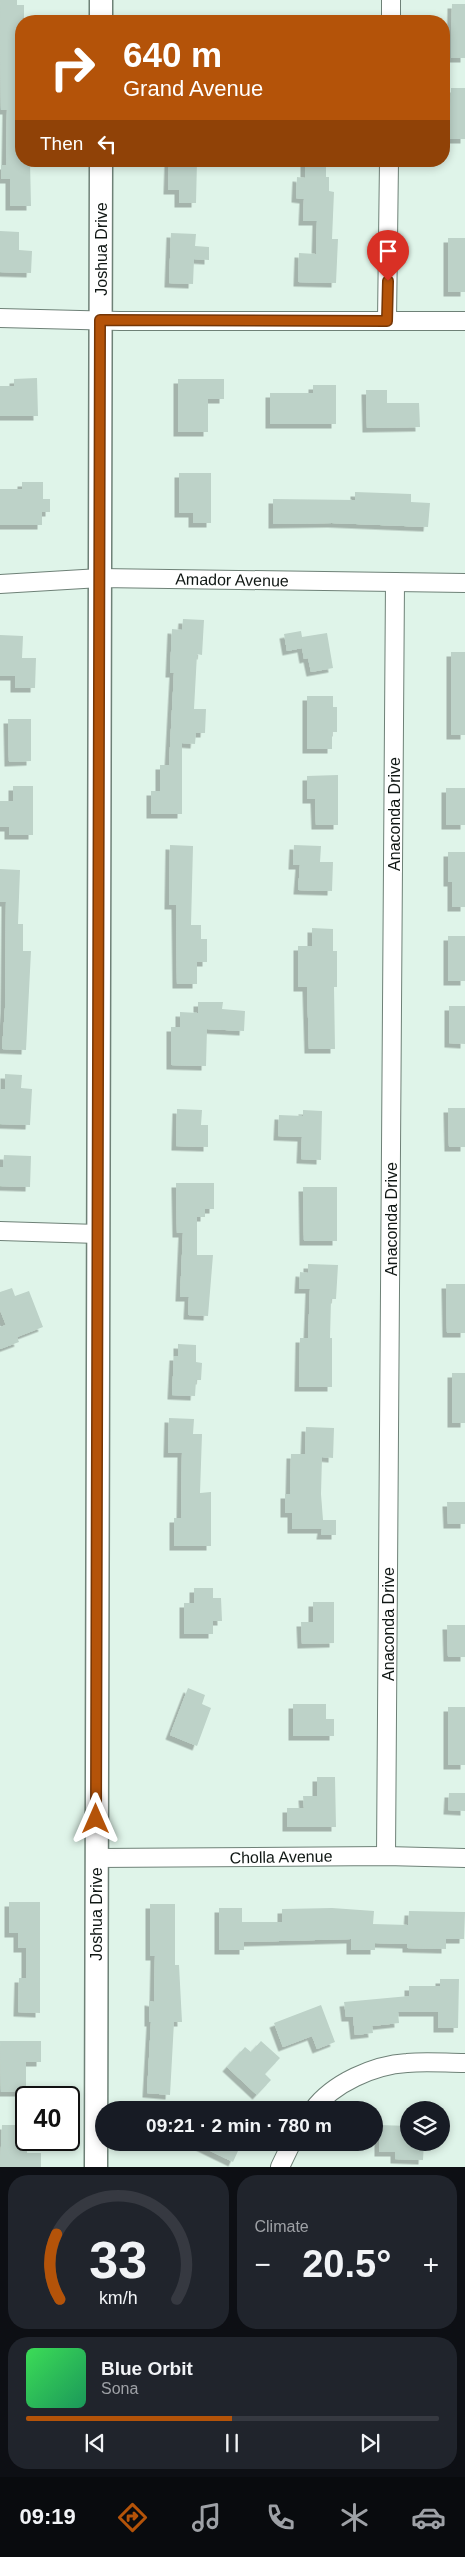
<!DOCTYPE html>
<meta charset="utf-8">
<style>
body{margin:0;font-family:Arial,sans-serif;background:#20242c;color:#f1f3f6;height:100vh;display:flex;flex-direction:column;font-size:19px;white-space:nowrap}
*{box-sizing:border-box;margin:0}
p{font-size:16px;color:#9ea1a6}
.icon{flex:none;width:28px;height:28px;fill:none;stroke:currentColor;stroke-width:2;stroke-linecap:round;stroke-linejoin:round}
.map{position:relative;height:2167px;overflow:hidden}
.side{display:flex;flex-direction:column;gap:8px;padding:8px;background:#0d0f14;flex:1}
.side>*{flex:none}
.guide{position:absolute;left:15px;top:15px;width:435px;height:152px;border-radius:20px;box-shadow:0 2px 8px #0003;background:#b45309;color:#fff;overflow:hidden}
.buttons{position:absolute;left:400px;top:2101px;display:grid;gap:10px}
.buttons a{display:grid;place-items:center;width:50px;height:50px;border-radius:50%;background:#171b24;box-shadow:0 2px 8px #0003;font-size:25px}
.speed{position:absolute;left:15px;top:2086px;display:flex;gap:10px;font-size:25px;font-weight:700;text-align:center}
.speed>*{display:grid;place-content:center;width:65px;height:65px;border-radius:50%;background:#171b24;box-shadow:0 2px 8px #0003;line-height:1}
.speed .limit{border:2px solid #111;border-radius:8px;background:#fff;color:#111}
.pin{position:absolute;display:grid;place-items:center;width:42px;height:42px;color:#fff;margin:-51px -21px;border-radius:50% 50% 50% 0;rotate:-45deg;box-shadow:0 0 5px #0007}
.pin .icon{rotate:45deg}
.me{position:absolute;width:55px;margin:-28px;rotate:0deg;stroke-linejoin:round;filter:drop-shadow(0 0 4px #0008)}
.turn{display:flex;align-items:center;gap:18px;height:105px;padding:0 25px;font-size:22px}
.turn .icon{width:65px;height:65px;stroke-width:2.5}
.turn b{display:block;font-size:35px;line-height:42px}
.then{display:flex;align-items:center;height:48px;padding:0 25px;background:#0003;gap:10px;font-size:19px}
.big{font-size:38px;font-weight:700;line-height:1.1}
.side .tile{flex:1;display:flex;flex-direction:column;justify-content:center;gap:8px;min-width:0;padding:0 18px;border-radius:20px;background:#20242c}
.side .dial{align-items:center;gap:0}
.dial svg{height:130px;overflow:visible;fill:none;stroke:#363941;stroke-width:7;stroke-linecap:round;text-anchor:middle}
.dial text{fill:#f1f3f6;stroke:none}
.song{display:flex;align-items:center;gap:15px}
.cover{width:60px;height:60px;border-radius:8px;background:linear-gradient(135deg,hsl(130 70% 55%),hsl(150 70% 35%))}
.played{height:5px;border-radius:2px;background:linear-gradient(90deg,#b45309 50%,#363941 50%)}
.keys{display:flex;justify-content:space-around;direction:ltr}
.heat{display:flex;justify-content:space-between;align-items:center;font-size:28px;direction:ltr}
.side .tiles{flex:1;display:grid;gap:8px;grid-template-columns:1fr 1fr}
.tile:last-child{grid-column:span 2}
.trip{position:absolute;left:95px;top:2101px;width:288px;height:50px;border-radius:25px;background:#171b24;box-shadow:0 2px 8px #0003;font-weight:700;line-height:50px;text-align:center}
.menu{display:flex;height:80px;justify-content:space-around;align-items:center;background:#090b0e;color:#9ea1a6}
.menu .icon{width:35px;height:35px}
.menu .on{color:#b45309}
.menu b{font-size:22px;color:#f1f3f6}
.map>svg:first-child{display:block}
</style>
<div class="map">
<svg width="465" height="2167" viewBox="0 0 465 2167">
<defs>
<filter id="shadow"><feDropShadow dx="-4.5" dy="4.5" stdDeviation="0" flood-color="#0004"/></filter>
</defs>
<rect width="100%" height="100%" fill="#dff4e9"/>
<g fill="#bdd2c8" filter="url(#shadow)">
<polygon points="0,0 17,0 17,5 24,5 24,21 21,21 21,161 30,161 31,206 10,206 10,179 1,179 1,165 6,165 7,110 1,110"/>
<polygon points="452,4 465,4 465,58 451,58"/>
<polygon points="451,88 465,88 465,139 450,139"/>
<polygon points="169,161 197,161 196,203 179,203 179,190 168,190"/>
<polygon points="305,161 326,161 326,177 329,177 329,191 334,192 332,239 338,239 336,283 298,282 299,253 316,254 317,221 303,221 304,199 296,198 297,177 305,178"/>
<polygon points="0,231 19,232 19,250 32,251 31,273 0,272"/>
<polygon points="171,233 196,234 195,246 209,247 209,260 194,259 193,284 169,283"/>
<rect x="448" y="238" width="17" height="54"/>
<polygon points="37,378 38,416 0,416 0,386 14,386 14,379"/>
<polygon points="178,379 224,379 224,399 208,399 208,432 178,432"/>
<polygon points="313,385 336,385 336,424 270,424 270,393 313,393"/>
<polygon points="366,390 387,390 387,403 419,403 420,427 367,428"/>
<polygon points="179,473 211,473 211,523 193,523 193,513 179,513"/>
<polygon points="22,482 43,482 43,499 50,499 50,512 42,512 42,525 0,525 0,489 22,489"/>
<polygon points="355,492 411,494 411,502 430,503 428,527 332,523 273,524 273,499 355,500"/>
<polygon points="183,619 204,620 202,655 197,654 194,709 206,709 205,733 196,733 195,744 182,743 182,814 151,814 151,791 160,791 160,765 169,765 174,673 170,673 172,629 182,630"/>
<polygon points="301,631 302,637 327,633 333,668 311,672 308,658 304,659 302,648 287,651 284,634"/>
<polygon points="0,635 23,636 22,658 36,658 35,688 15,688 15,676 0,676"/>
<rect x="451" y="652" width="14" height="83"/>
<polygon points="307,696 333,696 333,707 337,707 337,732 332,732 332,749 307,749"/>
<polygon points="8,719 31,719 31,761 9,762"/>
<polygon points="338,775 338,825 316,825 315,799 307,799 307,776"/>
<polygon points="13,786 33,786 33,835 9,835 9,827 0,827 0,801 13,801"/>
<rect x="446" y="788" width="19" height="37"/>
<polygon points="170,845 193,846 191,925 201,925 201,939 207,939 207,962 197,962 197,984 177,984 176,905 169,905"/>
<polygon points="294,845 321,846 320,862 333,862 332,891 298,890 300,865 293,865"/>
<polygon points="448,852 465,852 465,907 452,907 452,882 448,882"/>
<polygon points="0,869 20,870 18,924 23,924 23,951 31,951 26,1050 2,1049 5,1008 6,902 0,902"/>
<polygon points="312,928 333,929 333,951 337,951 337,987 334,987 335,1049 309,1049 307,987 298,987 298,946 312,946"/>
<rect x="448" y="936" width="17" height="45"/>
<polygon points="198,1002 223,1002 222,1009 245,1011 244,1031 207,1029 206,1066 171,1065 171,1027 180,1027 180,1012 198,1013"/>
<polygon points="449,1006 465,1006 465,1044 449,1043"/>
<polygon points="5,1074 22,1075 21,1088 32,1089 30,1125 0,1124 0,1089 5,1089"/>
<polygon points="448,1108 465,1108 465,1147 449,1147"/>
<polygon points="177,1109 202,1110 201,1125 208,1125 208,1147 176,1146"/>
<polygon points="303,1110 322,1111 321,1160 301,1159 302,1137 278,1136 279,1115 303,1116"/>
<polygon points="4,1155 31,1156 30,1187 0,1186 0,1167 3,1167"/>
<polygon points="176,1183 214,1183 214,1209 205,1209 205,1217 197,1217 197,1255 213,1255 208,1316 188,1315 189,1297 180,1297 183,1233 177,1233"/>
<polygon points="303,1187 337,1187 337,1241 304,1241"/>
<polygon points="308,1264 338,1265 336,1299 331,1299 330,1338 332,1338 332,1387 299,1387 300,1338 308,1338 310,1289 299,1289 300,1272 308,1273"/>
<polygon points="446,1284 465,1284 465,1333 447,1333"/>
<polygon points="12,1288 15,1296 29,1291 43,1327 17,1337 19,1342 0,1349 0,1327 6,1325 0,1310 0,1292"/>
<polygon points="178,1344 196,1345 196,1362 202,1363 201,1380 196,1380 195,1396 172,1395 174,1356 178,1356"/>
<rect x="452" y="1373" width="13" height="50"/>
<polygon points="169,1418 194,1419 193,1434 202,1434 200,1493 211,1492 211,1546 174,1546 174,1518 181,1518 182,1453 168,1453"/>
<polygon points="306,1427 334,1428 333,1458 322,1457 321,1494 323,1520 336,1520 336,1535 321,1535 322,1529 292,1529 292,1513 285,1513 285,1494 290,1494 291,1454 305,1454"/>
<polygon points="447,1502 465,1502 465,1524 448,1524"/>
<polygon points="194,1588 213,1588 213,1598 221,1598 222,1621 213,1621 213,1634 184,1634 184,1603 194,1603"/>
<polygon points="313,1602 334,1602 334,1643 302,1644 301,1622 313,1622"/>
<polygon points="447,1625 465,1625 465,1657 448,1657"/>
<polygon points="188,1688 205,1695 202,1704 211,1708 197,1746 170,1735"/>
<polygon points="293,1704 326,1704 326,1719 334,1719 334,1736 293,1736"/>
<rect x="448" y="1707" width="17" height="58"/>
<polygon points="317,1777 335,1777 336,1827 287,1827 287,1808 304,1808 303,1796 317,1796"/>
<polygon points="449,1793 465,1793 465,1811 448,1810"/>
<polygon points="9,1902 40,1902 40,2013 18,2012 19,1978 26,1978 26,1948 18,1948 18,1933 9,1933"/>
<polygon points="150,1904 175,1904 175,1965 179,1965 182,2022 174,2022 170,2095 147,2093 151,2022 149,2022 149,2001 154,2002 155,1956 150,1956"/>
<polygon points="219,1908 242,1908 242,1922 282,1922 282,1909 332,1908 374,1911 373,1924 408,1925 409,1911 465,1912 464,1939 446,1939 446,1949 407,1948 407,1944 375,1943 375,1950 351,1950 351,1939 244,1942 244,1950 219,1950"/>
<polygon points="440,1979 459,1979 458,2028 438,2028 438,2012 398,2012 399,2023 372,2026 373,2033 355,2035 353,2017 346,2017 344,2002 409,1996 409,1986 440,1986"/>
<polygon points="321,2005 335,2042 317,2049 312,2036 283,2047 274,2023"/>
<polygon points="0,2041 41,2041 41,2062 26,2062 26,2092 1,2092"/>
<polygon points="261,2041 280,2058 265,2074 271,2080 257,2095 227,2067 245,2047 251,2052"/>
<polygon points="2,2125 26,2125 27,2153 41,2153 41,2167 0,2167"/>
<polygon points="379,2125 409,2126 409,2142 424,2142 423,2160 395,2159 395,2152 379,2152"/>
<polygon points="192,2142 242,2142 233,2162"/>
</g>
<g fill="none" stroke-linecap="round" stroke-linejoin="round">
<g stroke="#6e8177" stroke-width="20">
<g id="minor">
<polyline points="391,21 391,0"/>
<polyline points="0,318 120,321 465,321"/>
<polyline points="387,321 389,161"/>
<polyline points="0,584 100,578 465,583"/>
<polyline points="0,1231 98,1234"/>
<polyline points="386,1856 395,582"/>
<polyline points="96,1858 386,1856 465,1858"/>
<path d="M 313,2110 C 333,2083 374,2065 407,2063 C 426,2061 446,2063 465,2063"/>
<polyline points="280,2167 292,2142"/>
</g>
</g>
<g stroke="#6e8177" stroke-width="25">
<g id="tertiary">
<polyline points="101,21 101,0"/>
<polyline points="96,2167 101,161"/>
</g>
</g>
<use href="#minor" stroke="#fff" stroke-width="18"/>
<use href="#tertiary" stroke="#fff" stroke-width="22"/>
</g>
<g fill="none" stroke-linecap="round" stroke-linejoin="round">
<g stroke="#753606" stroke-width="12">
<polyline id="route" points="96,1819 100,320 387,321 388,281"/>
</g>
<use href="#route" stroke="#b45309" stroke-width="9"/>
</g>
<g text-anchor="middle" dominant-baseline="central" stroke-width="4" stroke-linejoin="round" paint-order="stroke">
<g font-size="16" fill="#101714" stroke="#fff">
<text transform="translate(101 249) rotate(-90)">Joshua Drive</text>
<text transform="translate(232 580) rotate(1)">Amador Avenue</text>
<text transform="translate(394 814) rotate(-90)">Anaconda Drive</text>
<text transform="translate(391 1219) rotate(-90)">Anaconda Drive</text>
<text transform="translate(388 1624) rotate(-90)">Anaconda Drive</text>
<text transform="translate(281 1857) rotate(-1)">Cholla Avenue</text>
<text transform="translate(96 1914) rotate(-90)">Joshua Drive</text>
</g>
</g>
</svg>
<div class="buttons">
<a><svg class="icon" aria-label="layers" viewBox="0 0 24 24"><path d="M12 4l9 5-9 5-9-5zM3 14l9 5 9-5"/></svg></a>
</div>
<div class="speed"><div class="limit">40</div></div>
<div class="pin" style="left:388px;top:281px;background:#d93025"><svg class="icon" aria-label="arrive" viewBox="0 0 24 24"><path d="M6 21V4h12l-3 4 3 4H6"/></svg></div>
<svg class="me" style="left:96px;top:1819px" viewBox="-20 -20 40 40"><path d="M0-17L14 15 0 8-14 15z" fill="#b45309" stroke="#fff" stroke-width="4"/></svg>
<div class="trip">09:21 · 2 min · 780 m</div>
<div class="guide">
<div class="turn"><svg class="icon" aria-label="right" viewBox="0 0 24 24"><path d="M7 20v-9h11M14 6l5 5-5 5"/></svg><div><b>640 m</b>Grand Avenue</div></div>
<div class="then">Then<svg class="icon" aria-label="left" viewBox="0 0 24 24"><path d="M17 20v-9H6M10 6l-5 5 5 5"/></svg></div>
</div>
</div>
<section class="side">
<div class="tiles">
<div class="tile dial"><svg viewBox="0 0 100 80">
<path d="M14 69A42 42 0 1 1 86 69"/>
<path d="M14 69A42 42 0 0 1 12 29" stroke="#b45309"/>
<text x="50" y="56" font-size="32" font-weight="700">33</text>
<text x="50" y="72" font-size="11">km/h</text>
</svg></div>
<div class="tile"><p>Climate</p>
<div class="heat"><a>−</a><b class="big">20.5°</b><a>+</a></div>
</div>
<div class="tile">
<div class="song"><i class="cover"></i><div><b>Blue Orbit</b><p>Sona</p></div></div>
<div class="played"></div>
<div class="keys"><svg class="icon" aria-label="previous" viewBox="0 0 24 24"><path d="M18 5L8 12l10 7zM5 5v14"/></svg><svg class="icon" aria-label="pause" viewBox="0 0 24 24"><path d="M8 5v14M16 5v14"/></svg><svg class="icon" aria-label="next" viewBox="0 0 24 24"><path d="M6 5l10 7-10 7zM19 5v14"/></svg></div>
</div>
</div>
</section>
<nav class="menu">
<b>09:19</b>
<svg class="icon on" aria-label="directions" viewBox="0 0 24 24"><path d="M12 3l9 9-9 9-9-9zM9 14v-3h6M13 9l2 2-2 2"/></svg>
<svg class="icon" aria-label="music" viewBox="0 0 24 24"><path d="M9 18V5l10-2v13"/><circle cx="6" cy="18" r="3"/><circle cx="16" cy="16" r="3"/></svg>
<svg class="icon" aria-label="phone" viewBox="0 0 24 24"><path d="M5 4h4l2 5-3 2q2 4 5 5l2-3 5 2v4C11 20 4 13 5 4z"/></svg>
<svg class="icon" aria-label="climate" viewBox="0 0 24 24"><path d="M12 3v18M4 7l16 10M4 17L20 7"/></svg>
<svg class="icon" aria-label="car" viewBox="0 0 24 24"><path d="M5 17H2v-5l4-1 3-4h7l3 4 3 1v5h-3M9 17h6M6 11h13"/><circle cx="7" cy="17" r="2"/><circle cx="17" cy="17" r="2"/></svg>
</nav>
